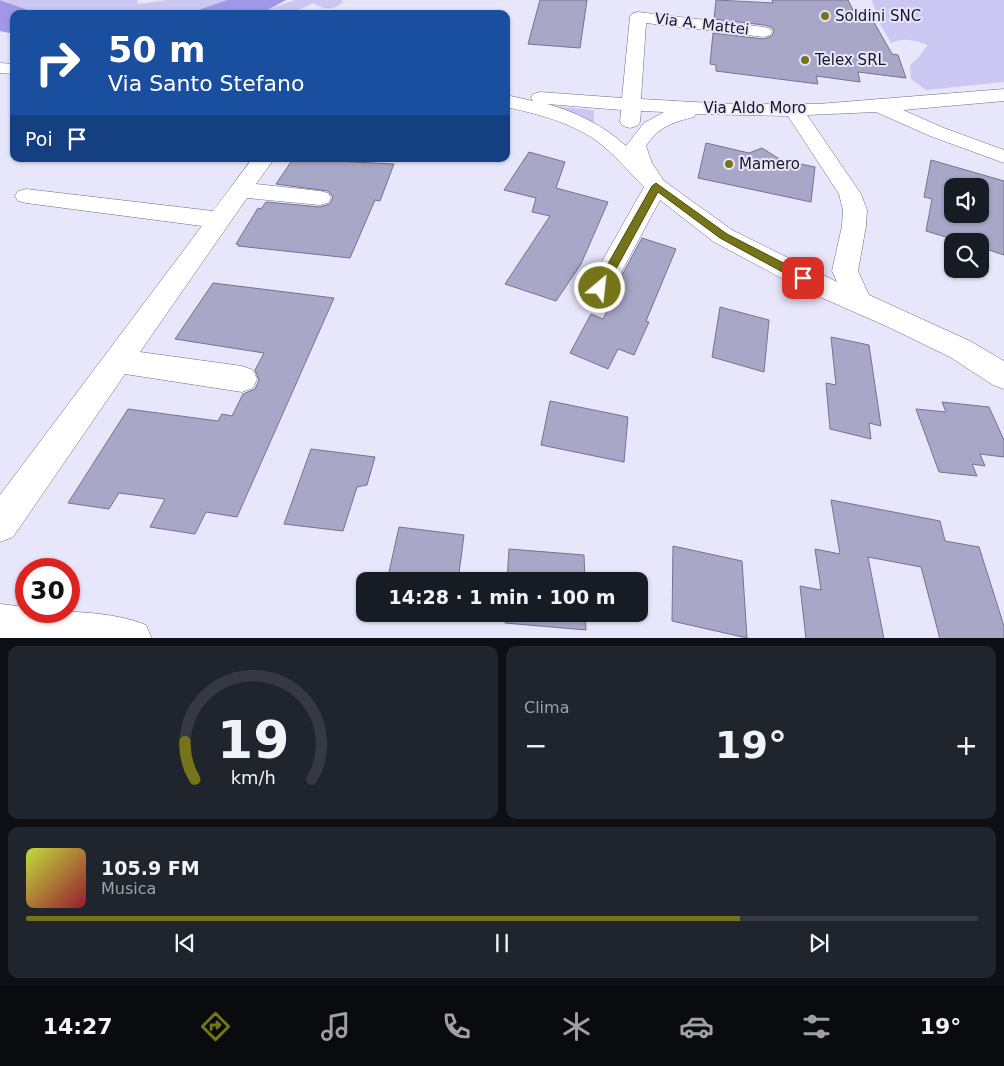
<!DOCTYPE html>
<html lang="it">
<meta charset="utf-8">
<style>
body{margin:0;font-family:"DejaVu Sans",sans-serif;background:#20242c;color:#f1f3f6;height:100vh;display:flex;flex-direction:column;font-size:19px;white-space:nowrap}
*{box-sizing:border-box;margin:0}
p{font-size:16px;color:#9ea1a6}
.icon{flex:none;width:28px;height:28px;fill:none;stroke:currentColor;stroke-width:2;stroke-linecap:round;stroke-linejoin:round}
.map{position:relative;height:638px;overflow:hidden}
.sheet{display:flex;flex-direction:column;gap:8px;padding:8px;background:#0d0f14;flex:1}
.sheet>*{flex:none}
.guide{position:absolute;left:10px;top:10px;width:500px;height:152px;border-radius:10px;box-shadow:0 1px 4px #0004;background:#1a4fa0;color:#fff;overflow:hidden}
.buttons{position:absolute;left:944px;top:178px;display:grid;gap:10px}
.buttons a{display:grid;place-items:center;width:45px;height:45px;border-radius:10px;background:#171b24;box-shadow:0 1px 4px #0004;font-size:25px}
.speed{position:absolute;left:15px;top:558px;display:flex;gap:10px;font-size:25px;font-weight:700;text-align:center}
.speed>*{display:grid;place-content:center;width:65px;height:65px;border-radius:50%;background:#171b24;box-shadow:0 1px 4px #0004;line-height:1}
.speed .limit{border:8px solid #d22;background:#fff;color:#111}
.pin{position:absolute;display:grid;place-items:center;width:42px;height:42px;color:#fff;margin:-21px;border-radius:10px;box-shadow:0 2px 8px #0006}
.me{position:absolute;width:55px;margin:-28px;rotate:28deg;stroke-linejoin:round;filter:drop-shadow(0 0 4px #0008)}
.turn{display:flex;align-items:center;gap:18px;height:105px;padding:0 15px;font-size:22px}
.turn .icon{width:65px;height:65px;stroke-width:2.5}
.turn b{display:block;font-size:35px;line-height:42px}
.then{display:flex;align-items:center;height:48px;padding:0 15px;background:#0003;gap:10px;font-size:19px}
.big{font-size:38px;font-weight:700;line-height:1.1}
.sheet .widget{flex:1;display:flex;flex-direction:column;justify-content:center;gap:8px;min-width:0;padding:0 18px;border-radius:10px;background:#20242c}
.sheet .dial{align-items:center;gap:0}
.dial svg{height:130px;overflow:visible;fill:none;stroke:#363941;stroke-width:7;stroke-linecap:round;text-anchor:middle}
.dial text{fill:#f1f3f6;stroke:none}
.song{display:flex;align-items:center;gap:15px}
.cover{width:60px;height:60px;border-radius:8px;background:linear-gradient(135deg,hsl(70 70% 55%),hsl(350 70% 35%))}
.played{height:5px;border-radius:2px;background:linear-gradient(90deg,#757419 75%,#363941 75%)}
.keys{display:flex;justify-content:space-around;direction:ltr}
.heat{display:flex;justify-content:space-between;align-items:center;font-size:28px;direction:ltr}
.sheet .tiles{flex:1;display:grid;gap:8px;grid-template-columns:1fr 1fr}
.widget:last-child{grid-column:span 2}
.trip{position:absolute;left:356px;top:572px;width:292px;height:50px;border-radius:10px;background:#171b24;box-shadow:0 1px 4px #0004;font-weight:700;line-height:50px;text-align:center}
.tabs{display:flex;height:80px;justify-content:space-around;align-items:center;background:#090b0e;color:#9ea1a6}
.tabs .icon{width:35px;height:35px}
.tabs .selected{color:#757419}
.tabs b{font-size:22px;color:#f1f3f6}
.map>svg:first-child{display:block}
</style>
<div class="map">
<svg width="1004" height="639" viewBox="0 0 1004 639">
<rect width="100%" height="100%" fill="#e7e6fb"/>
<g fill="#cbc7f3">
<polygon points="2,0 137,0 138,4 167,0 227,0 187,14 40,14"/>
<path d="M 295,0 L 342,0 L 343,2 C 332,11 325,10 313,3 C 299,10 282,20 267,10 Z"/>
<path d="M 872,0 L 1004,0 L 1004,82 L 926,90 L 911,79 L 910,65 L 918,58 L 928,45 C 914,40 905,37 891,43 L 879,22 Z"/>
<polygon points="552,106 594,110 594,125"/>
</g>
<g fill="#a197e8">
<polygon points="0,0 40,14 14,14 14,34 0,31"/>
<polygon points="227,0 286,0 260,14 187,14"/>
</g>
<g fill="#a9a7c8" stroke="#747291" fill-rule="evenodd">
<polygon points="540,0 587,0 580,48 528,44"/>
<polygon points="716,0 773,3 772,0 848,0 856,16 871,17 892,54 898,55 906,78 858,72 860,82 816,76 818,84 716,71 716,65 710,64 713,33 764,39 772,36 774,31 771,27 764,25 714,19"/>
<polygon points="706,143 749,153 762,148 781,160 815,167 811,202 698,178"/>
<polygon points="529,152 565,162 556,188 608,202 581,264 556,301 505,284 550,216 532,212 536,198 504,190"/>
<polygon points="293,159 394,164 380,201 375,200 350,258 238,246 239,245 236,244 258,208 261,209 266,202 320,207 330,204 333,197 328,191 276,184"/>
<path d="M 931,160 L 1004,181 L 1004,255 L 980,247 L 980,241 L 959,241 L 926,231 L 932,199 L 924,197 ZM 952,186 L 980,186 L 980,214 L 952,214 Z"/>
<polygon points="642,238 676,249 646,321 649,322 634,355 618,349 608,369 570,353 591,314 603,319 624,278 621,277"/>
<polygon points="213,283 334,298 237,517 206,512 195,534 150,527 165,499 119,493 109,509 68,503 128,409 218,421 222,414 232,416 243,394 255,389 259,380 255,370 264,353 175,339"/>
<polygon points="720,307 769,320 764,372 712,357"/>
<polygon points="831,337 869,345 881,426 869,423 871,439 830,429 826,383 836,385"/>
<polygon points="550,401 628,417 624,462 541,445"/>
<polygon points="942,402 989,407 1004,440 1004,457 980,454 985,466 972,464 977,476 939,472 916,409 946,412"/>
<polygon points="311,449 375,457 367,485 357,487 343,531 284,524"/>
<polygon points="831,500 940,521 945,541 979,547 1004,626 1004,639 940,639 921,567 868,557 884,639 806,639 800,586 821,590 815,549 840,554"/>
<polygon points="399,527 464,535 458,581 387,581"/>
<polygon points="673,546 742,561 747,638 672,621"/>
<polygon points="509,549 584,555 585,581 507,581"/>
<polygon points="505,614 585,614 586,630 505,623"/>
</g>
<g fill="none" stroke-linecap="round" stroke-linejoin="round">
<g stroke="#6f6c8b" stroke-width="1">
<g id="minor">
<path d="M 638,12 L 764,27 L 770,29 L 772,32 L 770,35 L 764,37 L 646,23 L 641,99 L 728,104 L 818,104 L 1004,89 L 1004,101 L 903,110 L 944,128 L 1004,150 L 1004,163 L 930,136 L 876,112 L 807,115 L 861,194 L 867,210 L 866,226 L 858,271 L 869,295 L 970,341 L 1004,361 L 1004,389 L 993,385 L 950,357 L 886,326 L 802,289 L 714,242 L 660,200 L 609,295 L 600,298 L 591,295 L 587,288 L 644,187 C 629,172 614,154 597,141 C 570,122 538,114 506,107 L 506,95 L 533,101 L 531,98 L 533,94 L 540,92 L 622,98 L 630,17 L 632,14 ZM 547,104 L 621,110 L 620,122 L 623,126 L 630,128 L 637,126 L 640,122 L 641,111 L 664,112 L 644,123 L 626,146 C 603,125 576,112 547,104 ZM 696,114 L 788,116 L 839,194 L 843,210 L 842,226 L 832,271 L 837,282 L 732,230 L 664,181 L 652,163 L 646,146 C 658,127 673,122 694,117 Z"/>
<polygon points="0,63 14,64 14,74 0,73"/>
<polygon points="252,159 274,159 256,184 320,191 328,193 331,198 328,203 320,205 247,198 140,352 242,366 253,370 257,379 253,388 242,392 125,374 13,537 0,542 0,495 202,226 26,203 18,201 15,196 18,191 26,189 213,211"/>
<path d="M 0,604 L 26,607 L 26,611 C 62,611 113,611 146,625 L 152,639 L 0,639 Z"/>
</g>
</g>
<use href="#minor" fill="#fff" fill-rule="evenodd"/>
</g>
<polygon fill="#757419" stroke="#4c4b10" points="656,183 727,234 807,275 808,278 807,281 799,281 720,238 658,192 604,291 596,291 594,288 596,285 652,186"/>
<g fill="#757419" stroke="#e7e6fb" stroke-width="2">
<circle cx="825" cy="16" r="5"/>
<circle cx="805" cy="60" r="5"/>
<circle cx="729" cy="164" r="5"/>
</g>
<g text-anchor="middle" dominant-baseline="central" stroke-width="4" stroke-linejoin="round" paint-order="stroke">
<g font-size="15" fill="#171622" stroke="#e7e6fb" text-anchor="start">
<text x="835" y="16">Soldini SNC</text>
<text x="815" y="60">Telex SRL</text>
<text x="739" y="164">Mamero</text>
</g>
<g font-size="15" fill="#171622" stroke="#e7e6fb">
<text transform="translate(702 24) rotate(7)">Via A. Mattei</text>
<text x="755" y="108">Via Aldo Moro</text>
</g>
</g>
</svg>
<div class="buttons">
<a><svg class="icon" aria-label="sound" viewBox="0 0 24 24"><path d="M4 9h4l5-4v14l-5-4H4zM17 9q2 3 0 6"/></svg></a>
<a><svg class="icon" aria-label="search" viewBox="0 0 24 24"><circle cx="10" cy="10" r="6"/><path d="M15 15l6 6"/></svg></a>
</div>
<div class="speed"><div class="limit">30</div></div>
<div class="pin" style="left:803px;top:278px;background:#d93025"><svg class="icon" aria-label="arrive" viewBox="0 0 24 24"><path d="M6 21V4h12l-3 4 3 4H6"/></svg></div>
<svg class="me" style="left:600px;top:288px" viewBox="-20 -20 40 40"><circle r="17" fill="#757419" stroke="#fff" stroke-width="3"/><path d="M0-11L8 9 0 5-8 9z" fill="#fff"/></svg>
<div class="trip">14:28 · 1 min · 100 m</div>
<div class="guide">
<div class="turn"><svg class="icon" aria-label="right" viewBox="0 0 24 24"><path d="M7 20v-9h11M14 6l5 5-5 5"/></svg><div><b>50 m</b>Via Santo Stefano</div></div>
<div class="then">Poi<svg class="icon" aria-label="arrive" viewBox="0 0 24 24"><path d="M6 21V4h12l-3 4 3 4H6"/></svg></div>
</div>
</div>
<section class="sheet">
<div class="tiles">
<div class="widget dial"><svg viewBox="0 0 100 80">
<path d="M14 69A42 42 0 1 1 86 69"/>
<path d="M14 69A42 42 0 0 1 8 46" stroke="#757419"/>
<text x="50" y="56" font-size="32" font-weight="700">19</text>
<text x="50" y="72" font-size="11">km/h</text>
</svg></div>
<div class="widget"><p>Clima</p>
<div class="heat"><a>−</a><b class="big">19°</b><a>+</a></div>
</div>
<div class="widget">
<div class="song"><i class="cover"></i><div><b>105.9 FM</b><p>Musica</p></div></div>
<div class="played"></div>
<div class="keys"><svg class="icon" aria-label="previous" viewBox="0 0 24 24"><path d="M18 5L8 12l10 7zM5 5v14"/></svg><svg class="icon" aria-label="pause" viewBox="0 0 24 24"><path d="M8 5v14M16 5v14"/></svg><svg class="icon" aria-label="next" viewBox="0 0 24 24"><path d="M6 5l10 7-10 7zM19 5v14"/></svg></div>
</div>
</div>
</section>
<nav class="tabs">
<b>14:27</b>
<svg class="icon selected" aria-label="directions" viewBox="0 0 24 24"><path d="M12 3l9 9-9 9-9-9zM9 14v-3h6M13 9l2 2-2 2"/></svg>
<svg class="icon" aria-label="music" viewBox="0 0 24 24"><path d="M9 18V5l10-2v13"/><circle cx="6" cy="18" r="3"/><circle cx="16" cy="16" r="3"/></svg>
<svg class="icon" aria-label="phone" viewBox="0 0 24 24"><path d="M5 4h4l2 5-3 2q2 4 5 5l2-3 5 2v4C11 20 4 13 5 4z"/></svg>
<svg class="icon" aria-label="climate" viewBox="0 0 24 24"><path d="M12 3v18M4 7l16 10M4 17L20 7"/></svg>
<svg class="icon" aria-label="car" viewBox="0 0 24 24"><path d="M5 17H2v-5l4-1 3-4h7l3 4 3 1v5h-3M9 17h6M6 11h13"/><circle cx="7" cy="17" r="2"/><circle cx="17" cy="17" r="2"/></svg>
<svg class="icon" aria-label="filters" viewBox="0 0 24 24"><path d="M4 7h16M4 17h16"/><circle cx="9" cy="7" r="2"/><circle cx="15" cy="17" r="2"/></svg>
<b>19°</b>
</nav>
